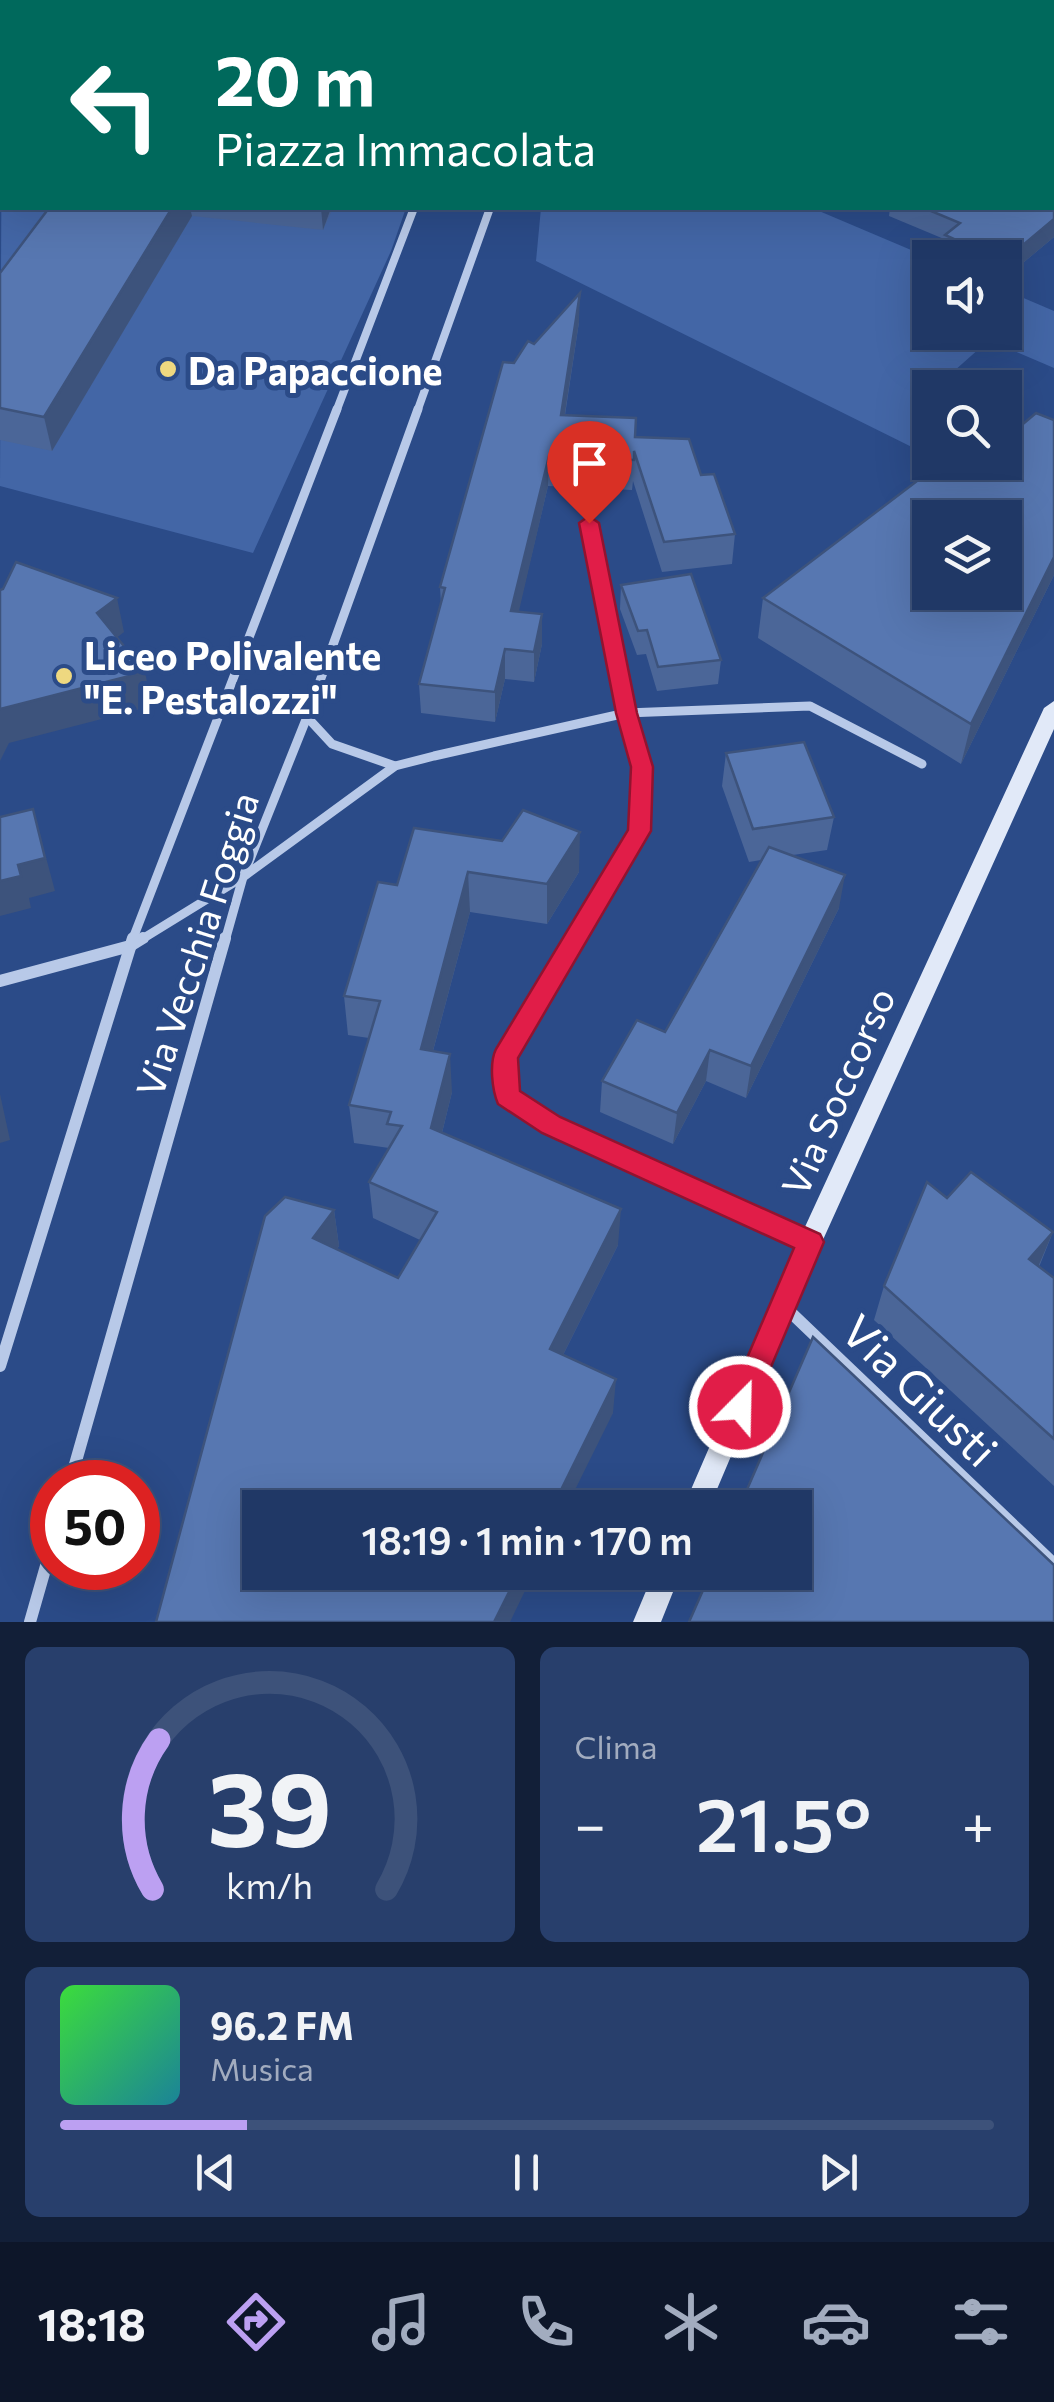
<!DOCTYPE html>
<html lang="it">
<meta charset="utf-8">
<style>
body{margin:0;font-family:Commissioner,sans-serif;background:#283f6c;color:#f1f3f6;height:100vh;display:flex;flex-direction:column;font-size:38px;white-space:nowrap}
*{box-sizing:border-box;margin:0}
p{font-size:32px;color:#a2acbf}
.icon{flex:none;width:55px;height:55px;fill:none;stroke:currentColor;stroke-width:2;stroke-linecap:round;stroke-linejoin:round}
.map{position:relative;height:1622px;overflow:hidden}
.panel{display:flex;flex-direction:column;gap:25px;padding:25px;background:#121f38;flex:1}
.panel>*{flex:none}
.top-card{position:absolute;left:0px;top:0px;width:1055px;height:210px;box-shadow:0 10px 40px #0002,0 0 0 2px #3d527a;background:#00695c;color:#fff;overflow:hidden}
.tools{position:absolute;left:912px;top:240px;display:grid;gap:20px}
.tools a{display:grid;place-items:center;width:110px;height:110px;border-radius:0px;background:#203866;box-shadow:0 10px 40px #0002,0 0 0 2px #3d527a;font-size:50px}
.speed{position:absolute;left:30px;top:1460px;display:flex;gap:20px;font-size:50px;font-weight:700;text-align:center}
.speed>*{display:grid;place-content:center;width:130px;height:130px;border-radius:50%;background:#203866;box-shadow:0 10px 40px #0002,0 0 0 2px #3d527a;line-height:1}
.speed .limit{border:15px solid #d22;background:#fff;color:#111}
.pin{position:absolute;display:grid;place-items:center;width:85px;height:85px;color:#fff;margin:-102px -42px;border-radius:50% 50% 50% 0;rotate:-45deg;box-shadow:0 0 10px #0007}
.pin .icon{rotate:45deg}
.me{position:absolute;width:110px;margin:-55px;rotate:23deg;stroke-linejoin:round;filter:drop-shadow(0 0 8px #0008)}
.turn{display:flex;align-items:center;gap:35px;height:210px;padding:0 50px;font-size:45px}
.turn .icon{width:130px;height:130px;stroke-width:2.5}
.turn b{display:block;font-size:70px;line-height:85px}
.big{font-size:75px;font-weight:600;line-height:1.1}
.panel .widget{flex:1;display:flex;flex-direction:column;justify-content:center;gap:15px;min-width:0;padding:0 35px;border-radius:15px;background:#283f6c}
.panel .dial{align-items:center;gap:0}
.dial svg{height:260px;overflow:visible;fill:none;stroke:#3d527a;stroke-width:7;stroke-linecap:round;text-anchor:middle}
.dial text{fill:#f1f3f6;stroke:none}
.song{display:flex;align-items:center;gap:30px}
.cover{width:120px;height:120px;border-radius:15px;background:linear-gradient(135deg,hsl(120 70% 55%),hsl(190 70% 35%))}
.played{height:10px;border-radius:5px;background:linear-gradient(90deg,#bca0f2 20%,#3d527a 20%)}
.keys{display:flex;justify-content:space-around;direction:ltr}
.heat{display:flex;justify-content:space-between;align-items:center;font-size:55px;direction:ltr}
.panel .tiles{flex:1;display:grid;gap:25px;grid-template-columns:1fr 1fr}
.widget:last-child{grid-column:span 2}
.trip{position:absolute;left:242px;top:1490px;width:570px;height:100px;border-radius:0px;background:#203866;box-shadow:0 10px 40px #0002,0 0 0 2px #3d527a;font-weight:600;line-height:100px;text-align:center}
.dock{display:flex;height:160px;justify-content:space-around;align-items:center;background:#0d1629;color:#a2acbf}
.dock .icon{width:70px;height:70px}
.dock .current{color:#bca0f2}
.dock b{font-size:45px;color:#f1f3f6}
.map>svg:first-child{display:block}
</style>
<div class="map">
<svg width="1054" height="1622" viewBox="0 0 1054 1622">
<rect width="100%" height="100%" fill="#2b4b88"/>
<g fill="#4366a6">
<polygon points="2,64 2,208 406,208 391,251 253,553 0,486"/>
<polygon points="541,208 812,208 930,258 930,332 1005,332 1005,290 1054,311 1054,368 989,340 936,387 930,388 930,456 536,261"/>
</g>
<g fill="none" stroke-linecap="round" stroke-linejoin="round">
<g stroke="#b8c9e8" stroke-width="8">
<polyline points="336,412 414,208"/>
<polyline points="417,412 490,208"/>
</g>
<g stroke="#b8c9e8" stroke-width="9">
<polyline points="307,717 332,744 395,766"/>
<polyline points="132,941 337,409"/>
<polyline points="139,941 243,877 395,766 434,756 626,713 810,706 922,764"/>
<polyline points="225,941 243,877 307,717 418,409"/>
<polyline points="574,941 640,831 642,767 626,713 589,523"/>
</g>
<g stroke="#b8c9e8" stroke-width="12">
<polyline points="576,938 505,1056 507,1096 551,1125 809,1242"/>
<polyline points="0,981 130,946 143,938"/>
<polyline points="784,1306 1054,1564"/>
<polyline points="0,1366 133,938"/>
<polyline points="70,1482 225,938"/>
<polyline points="30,1622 52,1545"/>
</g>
<g fill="#e1e9f8" fill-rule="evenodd">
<polygon points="1054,701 1054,729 822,1242 709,1508 683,1508 798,1242 1044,708"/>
<polygon points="654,1572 681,1572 661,1622 633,1622"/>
</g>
<g stroke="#fff" stroke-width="8">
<g id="rail">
<polyline points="45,2 51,0"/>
<polyline points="72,2 78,0"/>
</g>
</g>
<use href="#rail" stroke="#2b4b88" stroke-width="5" stroke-dasharray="16" stroke-linecap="butt"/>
</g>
<g fill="#4b6698">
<rect x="1052" y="42" width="2" height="98"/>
<polygon points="49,208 357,208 355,212 332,210 323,230 192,216 52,451 0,440 0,273"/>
<polygon points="890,208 1052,208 1054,237 1005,278 1005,258 940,257 944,239 889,216"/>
<polygon points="579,322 565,415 635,437 701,475 735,534 732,564 662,572 633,481 632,490 548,486 518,612 542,644 534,682 505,679 495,722 421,713 419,684 441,604 440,587 514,363 534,344"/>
<polygon points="1054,420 1054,575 961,764 758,638 763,598 1005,462"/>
<polygon points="621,585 721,660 718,684 657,691 646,654 637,655 620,609"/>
<polygon points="726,753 834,817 827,850 793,855 839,908 746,1098 706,1081 673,1144 600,1112 602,1081 665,1032 761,860 749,862 722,786"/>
<polygon points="414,828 579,872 547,924 470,912 433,1051 452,1092 442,1133 618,1245 563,1355 613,1413 156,1622 334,1210 339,1246 337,1249 398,1278 420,1240 373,1218 369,1182 389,1148 354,1143 349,1105 369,1038 348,1035 344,996 397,885"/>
<polygon points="947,1198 1053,1232 1039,1267 1054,1278 1054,1486 874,1320 884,1286"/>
</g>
<g fill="#3d537c">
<polygon points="172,208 190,208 192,216 52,451 44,417"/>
<polygon points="321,208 331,208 323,230"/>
<polygon points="1054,219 1054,237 1005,278 1005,260"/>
<polygon points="580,293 579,322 560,445 561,415"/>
<polygon points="549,456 548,486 512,641 511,611"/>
<polygon points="1054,557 1054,575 961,764 971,724"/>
<polygon points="117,598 124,632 105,647 97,613"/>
<polygon points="542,614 542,644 534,682 534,652"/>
<polygon points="505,649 505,679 495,722 495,692"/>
<polygon points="145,672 152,706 9,743 0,761 0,709"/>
<polygon points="33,809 55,891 29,898 31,908 0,916 0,881"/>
<polygon points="580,832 579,872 547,924 547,884"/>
<polygon points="468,872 470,912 423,1088 421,1049"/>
<polygon points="845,875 839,908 746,1098 751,1066"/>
<polygon points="710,1050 706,1081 673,1144 677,1113"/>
<polygon points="450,1054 452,1092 434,1165 431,1128"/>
<polygon points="0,1094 10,1140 0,1143"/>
<polygon points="621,1209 618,1245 549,1383 550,1349"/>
<polygon points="334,1210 339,1246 319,1274 313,1238"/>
<polygon points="1053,1232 1038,1267 1029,1259"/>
<polygon points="616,1379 613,1413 566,1508 552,1508"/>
<polygon points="519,1572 534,1572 510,1622 494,1622"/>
</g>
<g fill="#5777b1" stroke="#3d537c" stroke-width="2.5" fill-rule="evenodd">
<polygon points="627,0 920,0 928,2 623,2"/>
<polygon points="1052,42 1054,42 1054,108 1052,107"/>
<polygon points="1052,182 1054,183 1054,219 1005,260 1005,258 996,258 945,235 960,223 924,208 1052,208"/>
<polygon points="49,208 172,208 44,417 0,408 0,273"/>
<polygon points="580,293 561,415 636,418 635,437 689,439 701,475 714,474 735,534 664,542 634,451 634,460 549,456 511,611 542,614 534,652 505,649 495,692 419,684 445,588 440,587 503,362 514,363 528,341 534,344"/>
<path d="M 1036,413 L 1054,420 L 1054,557 L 971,724 L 763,598 L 942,462 L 1005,462 L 1005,439 ZM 930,518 L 1005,518 L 1005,592 L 930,592 Z"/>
<polygon points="16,562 117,598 97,613 145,672 0,709 0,590 3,589"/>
<polygon points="691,574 721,660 658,667 647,630 638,631 621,585"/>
<polygon points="804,742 834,817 753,829 726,753"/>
<polygon points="33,809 45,858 18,865 21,876 0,881 0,817"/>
<polygon points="523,810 580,832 547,884 468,872 421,1049 450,1054 431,1128 621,1209 550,1349 616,1379 552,1508 260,1508 260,1572 519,1572 494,1622 156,1622 265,1216 285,1197 334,1210 313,1238 398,1278 437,1212 369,1182 402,1126 387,1124 391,1112 349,1105 380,1001 344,996 378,882 397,885 414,828 502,841"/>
<polygon points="769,847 845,875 751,1066 710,1050 677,1113 602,1081 637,1020 665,1032"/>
<polygon points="971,1172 1053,1232 1029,1259 1054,1278 1054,1439 884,1286 927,1182 947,1198"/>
<polygon points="813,1337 1054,1565 1054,1622 689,1622 711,1572 795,1572 795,1508 739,1508"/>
</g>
<path fill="#e11d48" stroke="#92132f" stroke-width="2.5" d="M 589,516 L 599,523 L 637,713 L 653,767 L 651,831 L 518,1058 L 520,1091 L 560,1117 L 820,1234 L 824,1242 L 754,1407 L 750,1417 L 740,1421 L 730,1417 L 726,1407 L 794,1248 L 542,1133 L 498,1104 C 492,1090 489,1063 496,1049 L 628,830 L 631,767 L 616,713 L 579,523 Z"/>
<g fill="#eed880" stroke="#2b4b88" stroke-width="4">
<circle cx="168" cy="369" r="10"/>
<circle cx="64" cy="676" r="10"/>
</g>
<g text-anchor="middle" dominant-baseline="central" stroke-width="10" stroke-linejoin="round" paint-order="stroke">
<g font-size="38" font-weight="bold" fill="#fff" stroke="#2b4b88" text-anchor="start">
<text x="188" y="369">Da Papaccione</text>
<text x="84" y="654">Liceo Polivalente<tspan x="84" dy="44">"E. Pestalozzi"</tspan></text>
</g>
<g font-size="38" fill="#fff" stroke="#2b4b88">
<text transform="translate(196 944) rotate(-72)">Via Vecchia Foggia</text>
<text transform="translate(837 1091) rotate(-66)">Via Soccorso</text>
</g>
<g font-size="45" fill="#fff" stroke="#2b4b88">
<text transform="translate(921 1389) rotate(44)">Via Giusti</text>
</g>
</g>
</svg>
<div class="tools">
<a><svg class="icon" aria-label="sound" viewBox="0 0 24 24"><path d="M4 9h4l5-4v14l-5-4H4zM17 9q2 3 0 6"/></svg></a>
<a><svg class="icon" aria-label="search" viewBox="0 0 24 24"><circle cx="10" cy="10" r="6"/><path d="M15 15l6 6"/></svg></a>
<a><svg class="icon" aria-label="layers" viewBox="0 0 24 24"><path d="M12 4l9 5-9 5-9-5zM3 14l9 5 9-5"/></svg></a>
</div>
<div class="speed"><div class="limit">50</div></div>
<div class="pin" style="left:589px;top:523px;background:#d93025"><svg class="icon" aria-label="arrive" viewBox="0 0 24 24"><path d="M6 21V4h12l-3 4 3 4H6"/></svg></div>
<svg class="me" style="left:740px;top:1407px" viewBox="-20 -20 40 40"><circle r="17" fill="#e11d48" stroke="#fff" stroke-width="3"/><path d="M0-11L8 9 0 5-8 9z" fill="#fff"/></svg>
<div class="trip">18:19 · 1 min · 170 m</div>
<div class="top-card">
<div class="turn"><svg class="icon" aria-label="left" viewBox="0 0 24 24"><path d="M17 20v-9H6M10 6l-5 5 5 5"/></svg><div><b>20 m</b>Piazza Immacolata</div></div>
</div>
</div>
<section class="panel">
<div class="tiles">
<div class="widget dial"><svg viewBox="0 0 100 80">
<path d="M14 69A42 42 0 1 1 86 69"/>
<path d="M14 69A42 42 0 0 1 16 23" stroke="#bca0f2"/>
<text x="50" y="56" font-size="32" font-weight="700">39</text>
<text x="50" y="72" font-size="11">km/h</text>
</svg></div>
<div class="widget"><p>Clima</p>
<div class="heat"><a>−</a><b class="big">21.5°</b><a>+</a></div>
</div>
<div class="widget">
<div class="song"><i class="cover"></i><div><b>96.2 FM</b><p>Musica</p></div></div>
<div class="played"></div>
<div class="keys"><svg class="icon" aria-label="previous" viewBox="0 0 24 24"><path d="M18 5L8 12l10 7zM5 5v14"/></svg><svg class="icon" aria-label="pause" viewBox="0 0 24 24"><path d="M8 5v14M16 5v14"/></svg><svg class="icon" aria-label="next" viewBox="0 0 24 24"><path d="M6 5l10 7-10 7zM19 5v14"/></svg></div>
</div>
</div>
</section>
<nav class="dock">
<b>18:18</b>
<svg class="icon current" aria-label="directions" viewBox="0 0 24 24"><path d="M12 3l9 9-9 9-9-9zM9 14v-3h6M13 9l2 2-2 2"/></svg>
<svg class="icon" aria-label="music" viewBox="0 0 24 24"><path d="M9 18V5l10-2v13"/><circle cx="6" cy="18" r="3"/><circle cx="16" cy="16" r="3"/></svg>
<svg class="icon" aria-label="phone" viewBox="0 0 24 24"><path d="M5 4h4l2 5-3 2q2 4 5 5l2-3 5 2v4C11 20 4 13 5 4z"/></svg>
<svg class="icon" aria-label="climate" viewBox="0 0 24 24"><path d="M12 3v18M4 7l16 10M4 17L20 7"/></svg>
<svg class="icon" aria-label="car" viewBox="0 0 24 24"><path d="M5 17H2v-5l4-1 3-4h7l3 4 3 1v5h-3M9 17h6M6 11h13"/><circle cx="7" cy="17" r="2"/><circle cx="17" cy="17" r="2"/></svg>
<svg class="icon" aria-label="filters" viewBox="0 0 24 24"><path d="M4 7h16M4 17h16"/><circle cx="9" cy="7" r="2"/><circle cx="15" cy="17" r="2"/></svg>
</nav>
